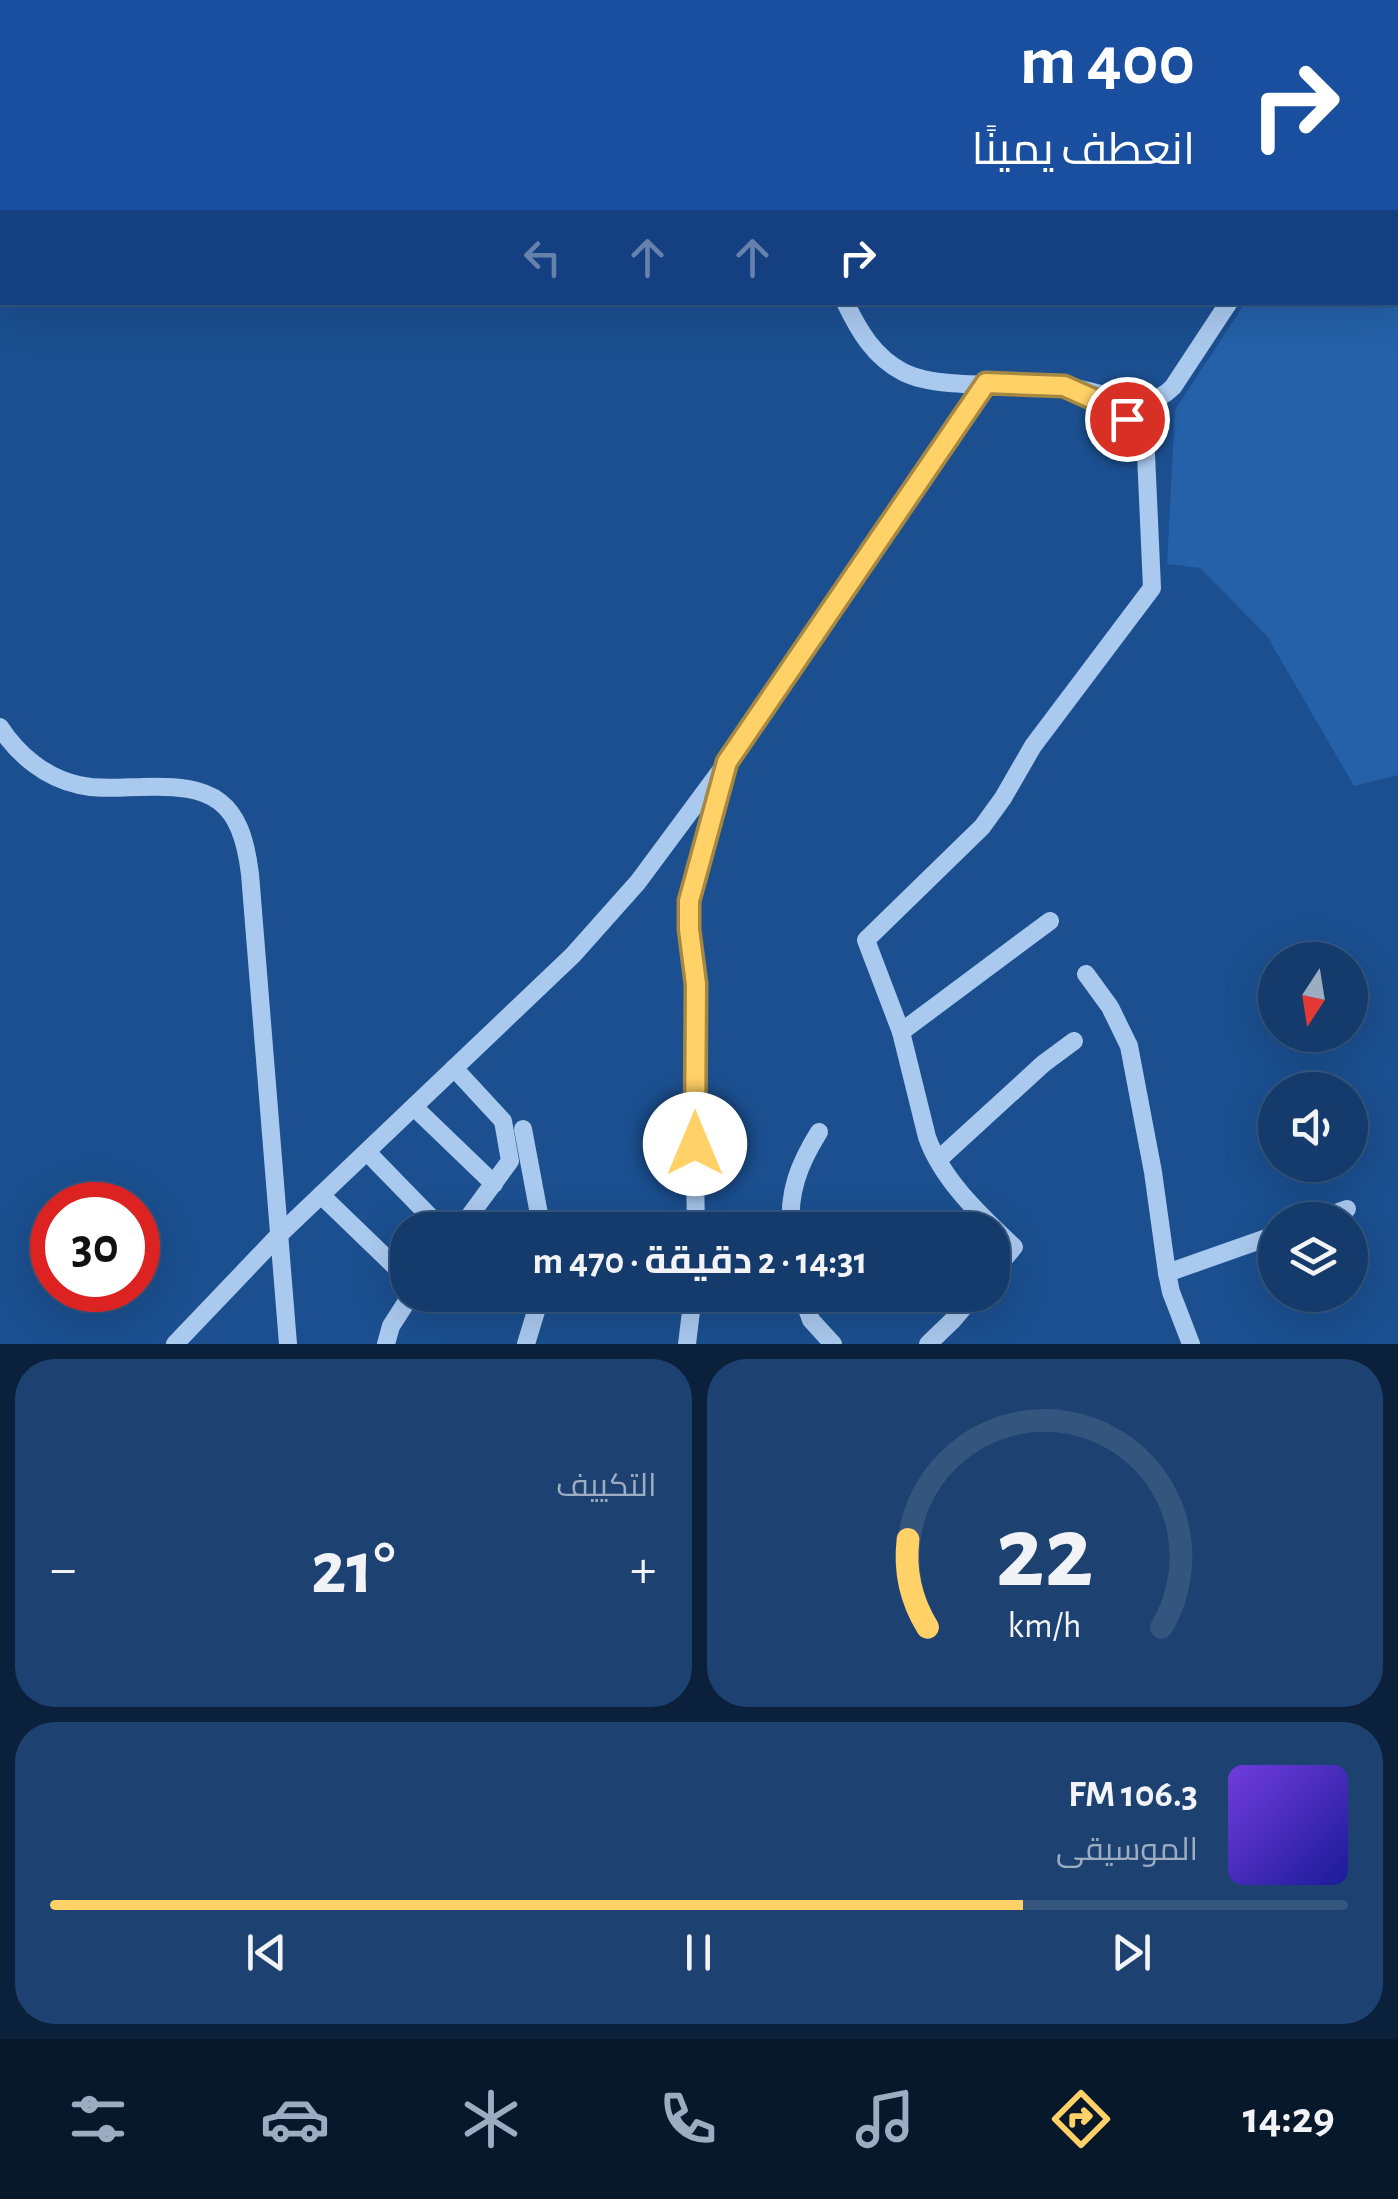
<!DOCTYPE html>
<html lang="ar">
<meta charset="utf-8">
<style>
body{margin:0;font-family:"Alegreya Sans",Cairo,sans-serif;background:#1d4271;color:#f1f3f6;direction:rtl;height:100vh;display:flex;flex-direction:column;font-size:38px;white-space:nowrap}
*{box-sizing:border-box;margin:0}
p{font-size:32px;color:#9dadc1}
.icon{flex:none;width:55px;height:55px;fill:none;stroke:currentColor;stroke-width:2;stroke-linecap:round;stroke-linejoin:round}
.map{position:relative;height:1344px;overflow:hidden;direction:ltr}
.side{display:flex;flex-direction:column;gap:15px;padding:15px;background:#0b203b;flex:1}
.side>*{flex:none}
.hud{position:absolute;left:0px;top:0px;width:1400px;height:305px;box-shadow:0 10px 40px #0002,0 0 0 2px #33557e;direction:rtl;background:#1a4fa0;color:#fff;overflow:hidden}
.needle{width:65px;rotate:192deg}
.buttons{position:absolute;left:1258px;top:942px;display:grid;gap:20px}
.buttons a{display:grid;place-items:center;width:110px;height:110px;border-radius:50%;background:#143b6b;box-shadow:0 10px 40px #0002,0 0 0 2px #33557e;font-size:50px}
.speed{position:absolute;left:30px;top:1182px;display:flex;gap:20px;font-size:50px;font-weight:700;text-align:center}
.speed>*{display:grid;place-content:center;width:130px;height:130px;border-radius:50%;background:#143b6b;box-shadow:0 10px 40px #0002,0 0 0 2px #33557e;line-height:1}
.speed .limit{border:15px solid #d22;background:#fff;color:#111}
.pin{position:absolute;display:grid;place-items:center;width:85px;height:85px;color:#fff;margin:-42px;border:5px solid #fff;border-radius:50%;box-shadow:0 2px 10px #0007}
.me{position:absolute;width:110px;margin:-55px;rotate:0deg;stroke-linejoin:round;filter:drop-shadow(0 0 8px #0008)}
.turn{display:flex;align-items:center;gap:35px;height:210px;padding:0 40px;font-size:45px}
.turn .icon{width:130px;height:130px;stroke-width:2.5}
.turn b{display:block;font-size:70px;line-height:85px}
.lanes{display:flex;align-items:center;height:95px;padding:0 40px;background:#0003;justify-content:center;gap:50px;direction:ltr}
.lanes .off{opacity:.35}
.big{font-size:75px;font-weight:700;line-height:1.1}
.side .tile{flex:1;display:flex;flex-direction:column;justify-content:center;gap:15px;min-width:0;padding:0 35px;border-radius:40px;background:#1d4271}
.side .dial{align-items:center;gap:0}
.dial svg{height:260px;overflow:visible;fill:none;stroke:#33557e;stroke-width:7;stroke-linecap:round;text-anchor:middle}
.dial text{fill:#f1f3f6;stroke:none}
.song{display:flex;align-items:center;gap:30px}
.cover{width:120px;height:120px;border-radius:15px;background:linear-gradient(135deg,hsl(260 70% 55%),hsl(240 70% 35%))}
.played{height:10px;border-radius:5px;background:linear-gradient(90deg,#ffd166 75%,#33557e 75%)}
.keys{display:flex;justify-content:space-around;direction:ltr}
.heat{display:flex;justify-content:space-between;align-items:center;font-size:55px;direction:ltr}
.side .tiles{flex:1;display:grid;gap:15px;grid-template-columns:1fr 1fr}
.tile:last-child{grid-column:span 2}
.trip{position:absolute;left:390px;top:1212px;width:620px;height:100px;border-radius:40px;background:#143b6b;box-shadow:0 10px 40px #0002,0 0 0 2px #33557e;font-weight:700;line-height:100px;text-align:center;direction:rtl}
.tab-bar{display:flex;height:160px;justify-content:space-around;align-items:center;background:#08182b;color:#9dadc1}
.tab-bar .icon{width:70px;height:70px}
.tab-bar .on{color:#ffd166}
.tab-bar b{font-size:45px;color:#f1f3f6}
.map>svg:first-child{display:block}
</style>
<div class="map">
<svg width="1398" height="1344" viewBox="0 0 1398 1344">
<rect width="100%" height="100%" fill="#1b4f8f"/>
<polygon fill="#2461a8" points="1398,174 1398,775 1354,786 1267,636 1200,568 1167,564 1175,410 1245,303 1398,302"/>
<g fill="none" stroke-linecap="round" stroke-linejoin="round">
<polyline stroke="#a9c9ee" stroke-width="2.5" stroke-dasharray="5 8" stroke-linecap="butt" points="1026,2 1040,0"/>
<g stroke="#a9c9ee" stroke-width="18">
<polyline points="866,0 878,2"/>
<polyline points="1302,2 1307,0"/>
<polyline points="0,77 2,77"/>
<path d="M 845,302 C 859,331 874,357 903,372 C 939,391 1020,382 1063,386 C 1088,389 1123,402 1147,401 C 1157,400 1166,394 1173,387 L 1229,302"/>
<path d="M 0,727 C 18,755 46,778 79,785 C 100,790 120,787 141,787 C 214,784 241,800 250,874 L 288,1344"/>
<polyline points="1086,974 1110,1007 1129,1046 1153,1172 1167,1273 1171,1292 1191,1344"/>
<polyline points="901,1032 1050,921"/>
<polyline points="454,1068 503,1121 510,1161 459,1230"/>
<polyline points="414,1107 494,1184"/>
<polyline points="523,1129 542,1230"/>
<polyline points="367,1152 443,1230"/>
<polyline points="938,1160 1043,1064 1074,1041"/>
<polyline points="321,1195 408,1279"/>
<polyline points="1316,1220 1347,1209"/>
<polyline points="696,1230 694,1113 696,983 689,929 689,901 723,776"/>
<path d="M 791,1230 C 788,1192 799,1164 819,1132"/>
<path d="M 992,1273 L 1014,1247 C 981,1216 942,1180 927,1137 L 901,1032 L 866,940 L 982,827 L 1003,798 L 1033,746 L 1152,588 L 1145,432 L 1109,406 L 1063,386"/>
<polyline points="1167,1273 1275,1235"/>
<polyline points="802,1295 811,1320 833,1344"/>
<polyline points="175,1344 279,1235 573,955 638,882 727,762 986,383"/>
<polyline points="386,1344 391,1326 411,1295"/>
<polyline points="526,1344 541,1295"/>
<polyline points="687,1344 693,1295"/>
<polyline points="928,1344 953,1320 974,1295"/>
</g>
<g stroke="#f0f6ff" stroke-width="20">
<polyline points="251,0 258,2"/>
<polyline points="294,0 302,2"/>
<polyline points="438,2 447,0"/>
<polyline points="480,2 488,0"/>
</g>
</g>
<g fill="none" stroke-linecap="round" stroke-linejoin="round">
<g stroke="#a68842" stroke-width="25">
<polyline id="route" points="695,1144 696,984 689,929 689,901 727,762 986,383 1064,386 1109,406 1127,419"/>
</g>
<use href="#route" stroke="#ffd166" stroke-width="18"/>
</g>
</svg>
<div class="buttons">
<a><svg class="needle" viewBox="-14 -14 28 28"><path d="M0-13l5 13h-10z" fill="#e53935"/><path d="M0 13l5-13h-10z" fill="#9dadc1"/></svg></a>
<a><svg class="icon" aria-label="sound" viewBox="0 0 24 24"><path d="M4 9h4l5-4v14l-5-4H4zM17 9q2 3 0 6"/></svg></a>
<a><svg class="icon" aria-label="layers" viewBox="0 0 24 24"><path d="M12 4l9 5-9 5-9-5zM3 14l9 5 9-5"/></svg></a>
</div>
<div class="speed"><div class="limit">30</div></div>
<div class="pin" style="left:1127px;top:419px;background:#d93025"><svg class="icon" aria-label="arrive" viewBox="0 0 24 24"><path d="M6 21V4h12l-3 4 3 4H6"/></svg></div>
<svg class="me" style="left:695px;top:1144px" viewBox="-20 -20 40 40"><circle r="19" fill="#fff"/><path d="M0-13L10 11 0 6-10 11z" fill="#ffd166"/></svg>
<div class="trip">14:31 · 2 دقيقة · 470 m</div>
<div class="hud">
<div class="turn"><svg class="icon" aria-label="right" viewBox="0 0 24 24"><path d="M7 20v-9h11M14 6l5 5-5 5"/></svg><div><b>400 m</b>انعطف يمينًا</div></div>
<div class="lanes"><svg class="icon off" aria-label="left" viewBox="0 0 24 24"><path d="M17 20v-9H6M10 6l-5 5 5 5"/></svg><svg class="icon off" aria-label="ahead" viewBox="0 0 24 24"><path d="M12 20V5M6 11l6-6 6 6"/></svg><svg class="icon off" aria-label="ahead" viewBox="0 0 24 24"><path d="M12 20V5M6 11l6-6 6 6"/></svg><svg class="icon" aria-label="right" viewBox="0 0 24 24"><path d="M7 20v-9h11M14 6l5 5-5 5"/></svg></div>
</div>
</div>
<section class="side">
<div class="tiles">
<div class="tile dial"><svg viewBox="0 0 100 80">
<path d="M14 69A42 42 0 1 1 86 69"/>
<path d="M14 69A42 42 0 0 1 8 42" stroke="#ffd166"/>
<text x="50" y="56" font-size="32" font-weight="700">22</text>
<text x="50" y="72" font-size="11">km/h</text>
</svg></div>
<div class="tile"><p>التكييف</p>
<div class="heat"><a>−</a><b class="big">21°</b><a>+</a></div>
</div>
<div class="tile">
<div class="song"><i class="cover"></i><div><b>106.3 FM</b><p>الموسيقى</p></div></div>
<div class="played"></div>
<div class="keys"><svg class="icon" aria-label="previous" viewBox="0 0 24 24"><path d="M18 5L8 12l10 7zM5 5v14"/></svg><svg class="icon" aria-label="pause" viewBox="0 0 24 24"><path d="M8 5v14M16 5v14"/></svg><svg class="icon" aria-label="next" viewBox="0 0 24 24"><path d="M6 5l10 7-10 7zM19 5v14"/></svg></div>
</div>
</div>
</section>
<nav class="tab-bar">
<b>14:29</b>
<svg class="icon on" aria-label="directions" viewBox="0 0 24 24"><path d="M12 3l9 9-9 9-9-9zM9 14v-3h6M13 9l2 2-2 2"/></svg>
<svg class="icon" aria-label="music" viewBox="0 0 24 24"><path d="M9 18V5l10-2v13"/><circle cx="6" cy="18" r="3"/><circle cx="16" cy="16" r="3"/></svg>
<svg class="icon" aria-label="phone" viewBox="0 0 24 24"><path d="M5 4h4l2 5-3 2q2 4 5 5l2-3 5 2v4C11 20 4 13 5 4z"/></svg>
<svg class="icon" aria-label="climate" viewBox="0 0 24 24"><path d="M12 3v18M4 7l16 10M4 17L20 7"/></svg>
<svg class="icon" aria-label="car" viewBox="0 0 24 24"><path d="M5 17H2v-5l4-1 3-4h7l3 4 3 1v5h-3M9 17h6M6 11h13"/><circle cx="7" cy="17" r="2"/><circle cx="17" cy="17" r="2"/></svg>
<svg class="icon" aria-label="filters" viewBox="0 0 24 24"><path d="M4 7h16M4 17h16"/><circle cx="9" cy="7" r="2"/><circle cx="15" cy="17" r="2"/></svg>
</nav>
